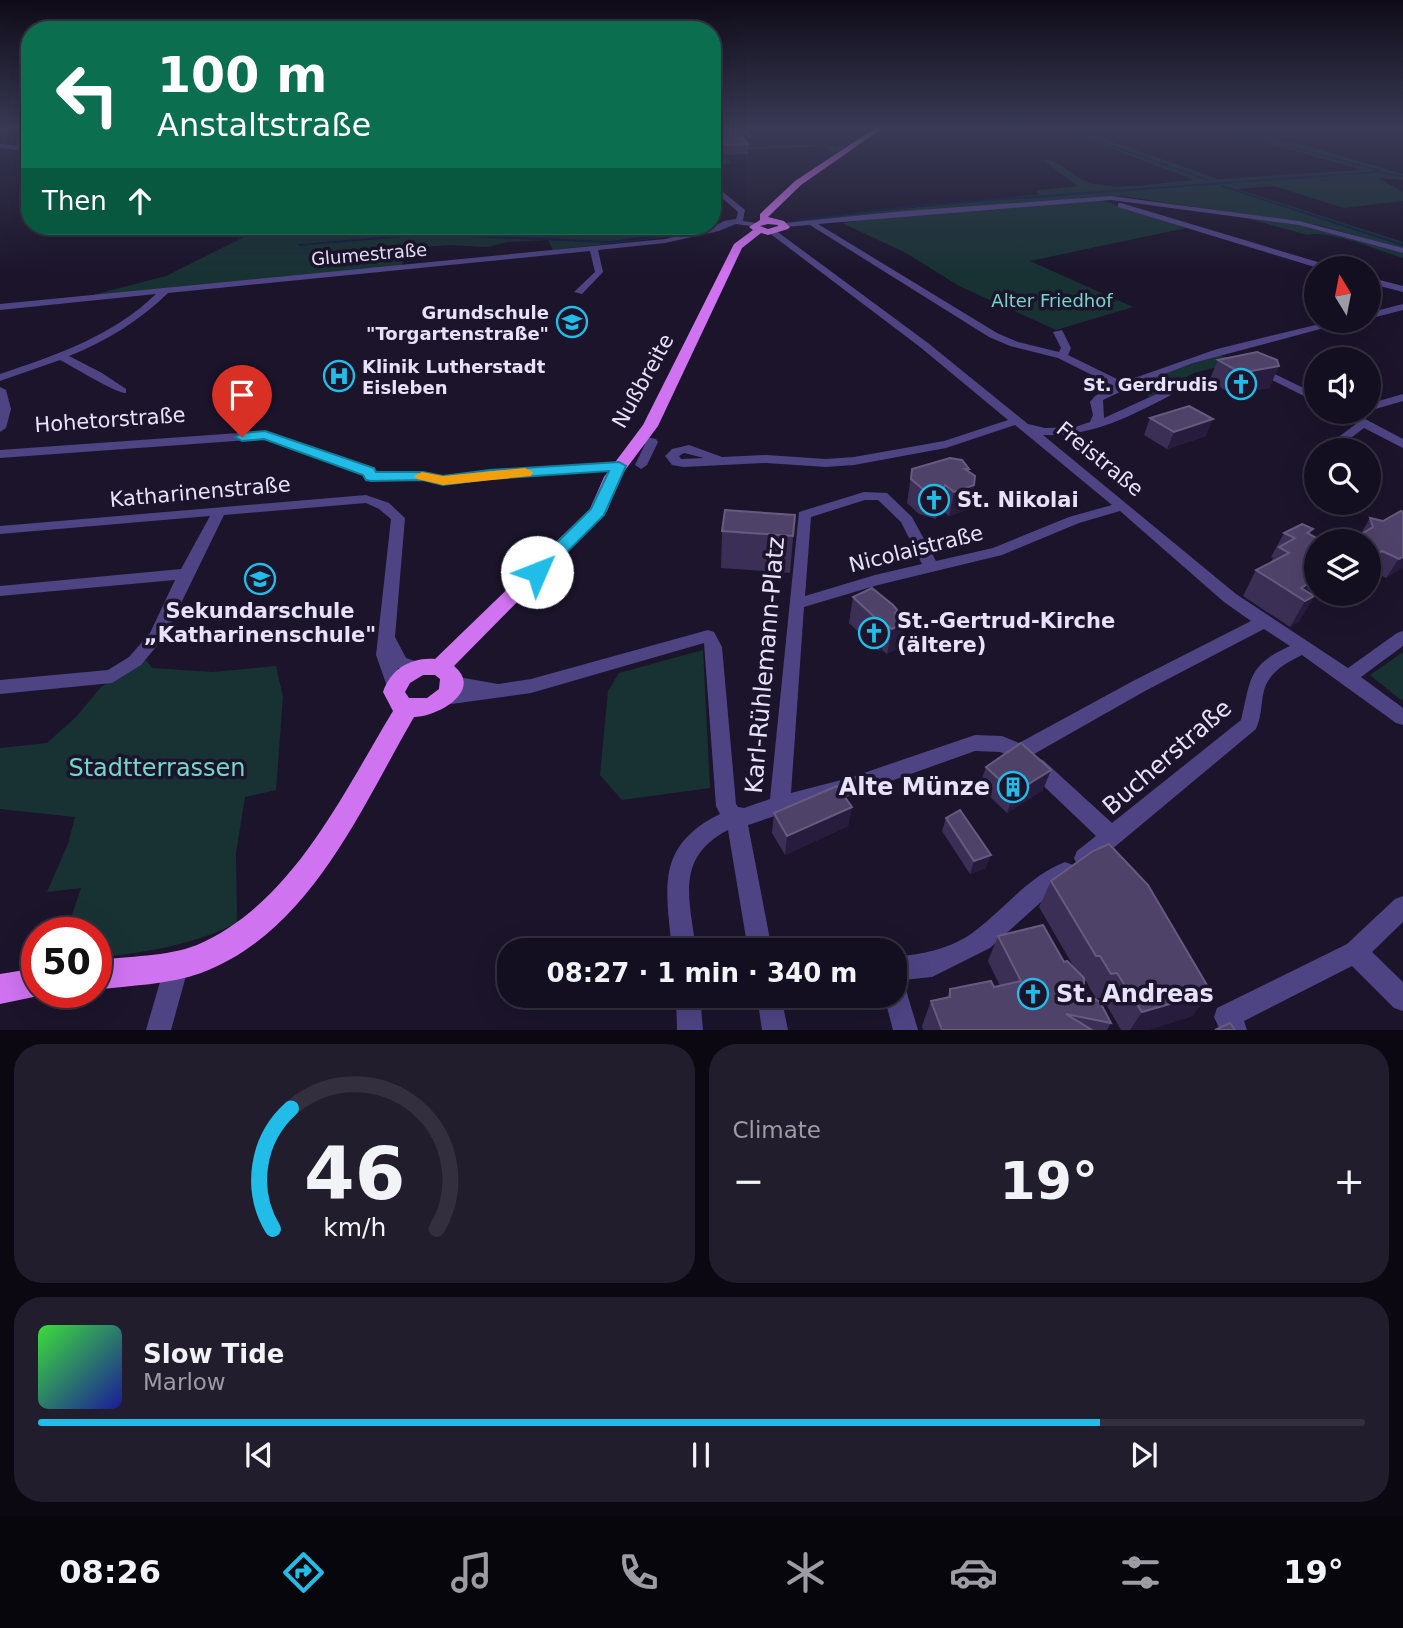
<!DOCTYPE html>
<meta charset="utf-8">
<style>
body{margin:0;font-family:"DejaVu Sans",sans-serif;background:#211d2d;color:#f1f3f6;height:100vh;display:flex;flex-direction:column;font-size:26px;white-space:nowrap}
*{box-sizing:border-box;margin:0}
p{font-size:23px;color:#9d9ca5}
.icon{flex:none;width:38px;height:38px;fill:none;stroke:currentColor;stroke-width:2;stroke-linecap:round;stroke-linejoin:round}
.map{position:relative;height:1030px;overflow:hidden}
.sheet{display:flex;flex-direction:column;gap:14px;padding:14px;background:#0b0812;flex:1}
.sheet>*{flex:none}
.guide{position:absolute;left:21px;top:21px;width:700px;height:214px;border-radius:28px;box-shadow:0 7px 28px #0002,0 0 0 2px #332f3e;background:#0b6e4f;color:#fff;overflow:hidden}
.needle{width:46px;rotate:350deg}
.fabs{position:absolute;left:1304px;top:256px;display:grid;gap:14px}
.fabs a{display:grid;place-items:center;width:77px;height:77px;border-radius:50%;background:#140f20;box-shadow:0 7px 28px #0002,0 0 0 2px #332f3e;font-size:35px}
.speed{position:absolute;left:21px;top:917px;display:flex;gap:14px;font-size:35px;font-weight:700;text-align:center}
.speed>*{display:grid;place-content:center;width:91px;height:91px;border-radius:50%;background:#140f20;box-shadow:0 7px 28px #0002,0 0 0 2px #332f3e;line-height:1}
.speed .limit{border:10px solid #d22;background:#fff;color:#111}
.pin{position:absolute;display:grid;place-items:center;width:60px;height:60px;color:#fff;margin:-72px -30px;border-radius:50% 50% 50% 0;rotate:-45deg;box-shadow:0 0 7px #0007}
.pin .icon{rotate:45deg}
.me{position:absolute;width:77px;margin:-38px;rotate:46deg;stroke-linejoin:round;filter:drop-shadow(0 0 5px #0008)}
.turn{display:flex;align-items:center;gap:24px;height:147px;padding:0 21px;font-size:32px}
.turn .icon{width:91px;height:91px;stroke-width:2.5}
.turn b{display:block;font-size:49px;line-height:60px}
.then{display:flex;align-items:center;height:66px;padding:0 21px;background:#0003;gap:14px;font-size:26px}
.big{font-size:52px;font-weight:700;line-height:1.1}
.sheet .tile{flex:1;display:flex;flex-direction:column;justify-content:center;gap:10px;min-width:0;padding:0 24px;border-radius:28px;background:#211d2d}
.sheet .dial{align-items:center;gap:0}
.dial svg{height:182px;overflow:visible;fill:none;stroke:#332f3e;stroke-width:7;stroke-linecap:round;text-anchor:middle}
.dial text{fill:#f1f3f6;stroke:none}
.song{display:flex;align-items:center;gap:21px}
.cover{width:84px;height:84px;border-radius:10px;background:linear-gradient(135deg,hsl(120 70% 55%),hsl(240 70% 35%))}
.played{height:7px;border-radius:4px;background:linear-gradient(90deg,#21bde8 80%,#332f3e 80%)}
.keys{display:flex;justify-content:space-around;direction:ltr}
.heat{display:flex;justify-content:space-between;align-items:center;font-size:38px;direction:ltr}
.sheet .tiles{flex:1;display:grid;gap:14px;grid-template-columns:1fr 1fr}
.tile:last-child{grid-column:span 2}
.trip{position:absolute;left:497px;top:938px;width:410px;height:70px;border-radius:28px;background:#140f20;box-shadow:0 7px 28px #0002,0 0 0 2px #332f3e;font-weight:700;line-height:70px;text-align:center}
.tabs{display:flex;height:112px;justify-content:space-around;align-items:center;background:#08060d;color:#9d9ca5}
.tabs .icon{width:49px;height:49px}
.tabs .current{color:#21bde8}
.tabs b{font-size:32px;color:#f1f3f6}
.map>svg:first-child{display:block}
</style>
<div class="map">
<svg width="1403" height="1030" viewBox="0 0 1403 1030">
<rect width="100%" height="100%" fill="#1b142b"/>
<g fill="#183234">
<path d="M 1064,130 L 1078,130 L 1218,179 L 1363,170 L 1223,130 L 1233,130 L 1301,147 L 1289,142 L 1293,142 L 1403,174 L 1403,180 L 1378,178 L 1403,192 L 1403,201 L 1344,208 L 1274,186 L 1237,189 L 1403,242 L 1403,249 L 1318,225 L 1122,196 L 898,212 L 811,222 L 790,221 L 1040,194 L 1036,192 L 1039,190 L 1077,186 L 1043,160 C 1063,160 1072,178 1091,183 C 1122,191 1161,182 1194,180 Z"/>
<path d="M 812,145 L 845,147 C 836,153 832,154 824,146 L 724,151 L 731,164 L 712,165 L 712,148 Z"/>
<polygon points="1101,200 1186,228 1030,261 1133,307 1056,330 959,286 906,253 842,223 923,213"/>
<path d="M 1116,201 L 1300,225 L 1403,253 L 1403,258 C 1380,251 1329,229 1307,235 L 1246,218 Z"/>
<polygon points="322,226 540,226 544,234 615,232 615,226 632,226 636,232 671,230 677,236 553,250 548,240 507,242 488,247 451,245 403,248 402,266 85,297 166,276 244,237 286,233"/>
<polygon points="1219,355 1233,359 1229,364 1194,373 1150,397 1148,396 1144,381 1172,369"/>
<polygon points="703,650 710,788 622,800 600,775 608,691 619,673"/>
<polygon points="1403,652 1403,699 1401,700 1370,675"/>
<path d="M 146,660 L 152,668 L 212,672 L 276,666 L 283,697 L 276,790 L 245,797 L 236,853 L 237,923 C 191,946 146,952 96,958 L 96,933 L 66,933 L 81,888 L 47,892 L 68,844 L 75,817 L 0,809 L 0,748 L 47,743 L 77,716 L 101,687 Z"/>
</g>
<g fill="none" stroke-linecap="round" stroke-linejoin="round">
<g stroke="#111e46" stroke-width="2">
<polyline points="1067,130 1208,180"/>
<polyline points="1227,130 1381,171"/>
<polyline points="1222,186 1403,245"/>
<polyline points="792,221 922,205 1376,172 1403,176"/>
<polyline points="299,245 428,234 609,242 686,233"/>
</g>
<g fill="#4e4484" fill-rule="evenodd">
<polygon points="736,130 743,130 755,137 750,138"/>
<polygon points="0,144 30,147 30,151 0,148"/>
<path d="M 712,183 L 745,210 L 743,221 L 757,223 L 757,227 L 736,224 L 719,231 L 665,243 L 598,250 L 603,272 L 582,294 L 574,292 L 595,272 L 590,251 L 168,293 C 139,321 107,341 69,356 L 102,373 L 126,389 L 126,393 C 117,394 72,366 60,360 L 0,381 L 0,374 C 56,355 113,336 156,294 L 0,310 L 0,304 L 665,239 L 713,227 L 724,221 L 736,219 L 738,212 L 712,189 Z"/>
<path d="M 1111,196 L 1299,221 L 1403,248 L 1403,253 L 1299,225 L 1111,200 L 818,224 L 997,333 L 1018,342 L 1059,352 L 1061,348 L 1053,332 L 1062,330 L 1071,348 L 1068,355 L 1123,382 L 1217,349 L 1336,320 L 1354,320 L 1193,363 L 1133,386 L 1103,400 L 1104,418 L 1163,391 L 1171,391 L 1171,395 C 1129,417 1091,437 1043,435 L 1236,594 L 1348,668 L 1397,633 L 1403,631 L 1403,646 L 1361,677 L 1403,708 L 1403,725 L 1396,723 L 1302,655 C 1285,663 1266,674 1263,695 C 1261,707 1261,718 1256,729 L 1093,865 L 1085,868 L 1077,865 L 1074,858 L 1077,851 L 1096,836 L 1029,772 L 1026,766 L 1029,760 L 1036,758 L 1043,760 L 1112,823 L 1241,720 C 1251,680 1247,665 1290,646 L 1264,629 L 1145,691 L 1027,758 L 1020,760 L 1000,752 L 975,751 L 849,796 L 811,804 L 748,825 L 772,950 L 748,950 L 728,830 C 674,858 690,900 696,950 L 672,950 C 666,888 655,846 720,814 L 716,806 L 704,643 L 531,693 L 444,705 L 438,703 L 435,698 L 438,693 L 457,689 L 447,685 L 444,680 L 447,675 L 453,673 L 464,678 L 498,684 L 531,679 L 708,630 L 714,632 L 722,647 L 736,804 L 738,807 L 744,808 L 770,799 L 799,512 L 864,492 L 887,493 L 912,517 L 936,561 L 993,548 L 1069,517 L 1112,505 L 1015,425 L 946,448 L 854,465 L 826,467 L 766,463 L 683,467 L 672,465 L 665,456 L 672,449 L 689,445 L 722,457 L 766,455 L 826,459 L 854,457 L 944,441 L 1008,420 L 920,347 L 768,232 L 775,230 L 928,343 L 1028,424 L 1045,428 L 1075,427 L 1090,422 L 1093,415 L 1090,402 L 1095,396 L 1114,386 L 1058,358 L 1010,346 L 989,337 L 810,225 L 784,227 L 780,225 L 784,223 L 905,211 ZM 684,453 L 704,458 L 681,459 L 679,456 ZM 865,500 L 878,500 L 901,522 L 922,564 L 875,575 L 805,596 L 811,517 ZM 1120,511 L 1224,602 L 1251,621 L 1133,681 L 1019,743 L 1002,736 L 975,735 L 849,778 L 791,793 L 804,607 L 878,585 L 1002,555 L 1079,523 Z"/>
<polygon points="1121,203 1331,266 1332,268 1318,268 1118,207 1118,203"/>
<polygon points="1368,277 1403,286 1403,292 1368,283"/>
<polygon points="1403,304 1403,310 1368,319 1368,313"/>
<polygon points="1258,366 1316,394 1316,402 1254,371 1254,367"/>
<polygon points="0,387 6,390 11,409 6,428 0,432"/>
<polygon points="1403,394 1403,401 1372,410 1367,411 1368,404"/>
<polygon points="1335,411 1350,411 1403,439 1403,448 1364,428 1335,450 1321,450 1356,424"/>
<polygon points="265,431 374,469 376,473 423,472 443,477 490,471 619,462 625,466 619,470 490,479 443,485 423,480 371,481 366,480 363,474 264,439 0,458 0,450"/>
<polygon points="640,436 656,439 658,442 647,465 641,469 635,465 645,444 634,440"/>
<polygon points="366,495 389,503 405,518 395,637 406,658 421,663 424,668 421,673 415,674 398,668 404,687 401,692 395,694 389,692 376,655 391,519 379,509 366,503 224,515 165,636 141,665 112,683 0,694 0,680 108,670 129,657 150,633 175,580 0,596 0,586 181,569 210,516 0,534 0,526"/>
<path d="M 1065,862 L 1073,865 L 1076,872 L 1073,879 L 1041,902 L 990,948 L 932,977 L 903,980 L 918,1030 L 893,1030 L 884,996 L 894,996 L 894,957 C 924,954 951,949 975,931 C 1005,908 1029,876 1065,862 Z"/>
<polygon points="1403,896 1403,922 1372,952 1403,982 1403,1011 1394,1008 1352,966 1244,1021 1247,1030 1220,1030 1214,1017 1217,1008 1347,944 1395,899"/>
<polygon points="177,953 185,957 189,965 171,1030 146,1030 165,965 169,957"/>
<polygon points="676,996 700,996 703,1030 677,1030"/>
<polygon points="757,996 781,996 788,1030 762,1030"/>
</g>
<g fill="#d073f1" fill-rule="evenodd">
<path d="M 872,130 L 880,130 L 801,185 L 768,217 L 784,221 L 790,227 L 788,229 L 768,235 L 761,233 L 742,248 L 658,426 L 620,477 L 607,511 L 454,666 C 484,691 437,717 414,717 C 360,810 310,932 201,973 C 168,985 131,985 96,990 L 96,960 C 129,956 166,957 197,945 C 292,904 342,795 393,711 L 383,692 C 391,669 411,657 435,659 L 590,509 L 604,477 L 643,425 L 734,244 L 753,230 L 749,227 L 760,220 L 760,214 L 795,181 ZM 768,224 L 778,225 L 778,226 L 768,229 L 760,226 ZM 423,675 L 435,675 L 440,679 L 439,689 L 427,698 L 409,698 L 405,692 L 410,683 Z"/>
<polygon points="37,968 37,992 48,994 0,1004 0,974"/>
</g>
</g>
<g fill="#3c2f56">
<polygon points="712,130 736,130 748,144 748,154 726,155 712,134"/>
<polygon points="1218,360 1279,366 1269,388 1232,394 1209,381"/>
<polygon points="1150,418 1206,436 1167,449 1144,435"/>
<polygon points="912,469 969,469 969,472 974,485 969,509 949,516 940,509 936,519 919,514 907,503"/>
<polygon points="795,515 790,573 721,568 722,531"/>
<polygon points="1370,518 1383,521 1403,567 1386,578 1371,570 1368,571 1368,541 1354,541 1356,537 1360,535"/>
<polygon points="1313,529 1310,534 1316,593 1321,593 1313,598 1299,621 1290,627 1243,596 1256,570 1270,563 1273,558 1271,557 1284,533"/>
<polygon points="853,597 898,611 897,615 905,622 900,647 887,654 882,650 879,651 849,623"/>
<polygon points="986,767 1043,790 1007,813 979,786"/>
<polygon points="852,807 848,826 785,855 772,833 774,813"/>
<polygon points="946,818 986,868 970,874 942,831"/>
<polygon points="1051,881 1211,992 1192,1016 1148,1030 1121,1030 1102,997 1096,999 1086,981 1084,981 1084,992 1111,1023 1107,1030 923,1030 922,1026 931,1001 947,997 950,989 1000,986 988,961 998,936 1064,962 1075,969 1039,907"/>
</g>
<g fill="#271c3e">
<polygon points="1279,366 1269,388 1232,394 1241,373"/>
<polygon points="1213,419 1206,436 1167,449 1174,432"/>
<polygon points="945,485 940,509 936,519 941,495"/>
<polygon points="974,485 969,509 949,516 954,492"/>
<polygon points="1382,551 1371,570 1368,571 1378,554"/>
<polygon points="1403,557 1403,567 1386,578 1399,559"/>
<polygon points="1316,579 1316,593 1321,593 1313,598 1299,621 1290,627 1305,601 1301,588"/>
<polygon points="898,611 895,627 905,622 900,647 887,654 895,613"/>
<polygon points="886,624 882,650 879,651 883,625"/>
<polygon points="1051,770 1043,790 1007,813 1014,793"/>
<polygon points="852,807 848,826 785,855 787,836"/>
<polygon points="991,855 986,868 970,874 974,861"/>
<polygon points="1211,992 1192,1016 1148,1030 1130,1030 1142,1012"/>
</g>
<g fill="#4e4268" stroke="#665b7f" stroke-width="2">
<polygon points="716,130 736,130 748,144 726,145"/>
<polygon points="1257,352 1277,360 1279,366 1241,373 1218,360"/>
<polygon points="1189,406 1213,419 1174,432 1150,418"/>
<polygon points="950,458 962,460 969,469 965,469 975,476 974,485 954,492 945,485 941,495 924,490 911,479 912,469"/>
<polygon points="725,510 795,515 793,536 722,531"/>
<polygon points="1401,511 1403,512 1403,557 1399,559 1382,551 1378,554 1368,548 1368,541 1362,541 1356,537 1373,527 1370,518 1383,521"/>
<polygon points="1302,524 1313,529 1307,533 1322,541 1316,541 1316,579 1301,588 1314,596 1305,601 1256,570 1289,553 1279,547 1295,538 1284,533"/>
<polygon points="872,588 893,605 898,611 895,613 905,622 892,629 886,624 883,625 853,597"/>
<polygon points="1021,743 1051,770 1014,793 986,767"/>
<polygon points="837,786 852,807 787,836 774,813"/>
<polygon points="960,810 991,855 974,861 946,818"/>
<polygon points="1109,844 1148,885 1211,992 1142,1012 1117,973 1111,974 1100,956 1096,956 1051,881 1093,851"/>
<polygon points="1043,925 1064,962 1067,961 1084,978 1084,992 1100,1002 1111,1023 1066,1014 1092,1030 942,1030 931,1001 950,997 950,989 991,981 994,987 1021,981 998,936"/>
<polygon points="1230,1023 1235,1030 1215,1030"/>
</g>
<linearGradient id="sky" x2="0" y2="1"><stop stop-color="#0f0b18"/><stop offset="0.47" stop-color="#393a55"/><stop offset="1" stop-color="#393a55" stop-opacity="0"/></linearGradient>
<rect width="1403" height="274" fill="url(#sky)"/>
<polygon fill="#21bde8" stroke="#157b97" stroke-width="2" points="265,431 374,468 376,472 423,472 443,476 490,470 619,462 626,466 604,515 543,576 537,578 528,572 531,568 591,509 609,471 490,479 443,485 423,480 371,481 366,480 363,475 264,439 242,441 235,437 242,433"/>
<polygon fill="#f59e0b" points="525,468 533,472 531,476 443,485 417,479 414,476 422,472 443,476"/>
<defs>
<g id="school-ring" transform="scale(1.575)"><circle r="9.5" fill="#1b142b" stroke="#21bde8" stroke-width="1.5"/><path d="M0-5L7-2L0 1L-7-2ZM-4 1L0 2.5L4 1V4Q0 6-4 4Z" fill="#21bde8"/></g>
<g id="hospital-ring" transform="scale(1.575)"><circle r="9.5" fill="#1b142b" stroke="#21bde8" stroke-width="1.5"/><path d="M-5-5h3v3.5h4V-5h3V5h-3V1.5h-4V5h-3Z" fill="#21bde8"/></g>
<g id="church-ring" transform="scale(1.575)"><circle r="9.5" fill="#1b142b" stroke="#21bde8" stroke-width="1.5"/><path d="M-1.2-6h2.4v3.5h3.3v2.4h-3.3V6h-2.4V-.1h-3.3v-2.4h3.3Z" fill="#21bde8"/></g>
<g id="building-ring" transform="scale(1.575)"><circle r="9.5" fill="#1b142b" stroke="#21bde8" stroke-width="1.5"/><path d="M-4-6H4V6H1V3H-1V6H-4ZM-2.5-4.3h1.7v1.8h-1.7ZM.8-4.3h1.7v1.8H.8ZM-2.5-1h1.7V.8h-1.7ZM.8-1h1.7V.8H.8Z" fill="#21bde8"/></g>
</defs>
<g fill-rule="evenodd">
<use href="#school-ring" x="572" y="322"/>
<use href="#hospital-ring" x="339" y="376"/>
<use href="#church-ring" x="1241" y="384"/>
<use href="#church-ring" x="934" y="500"/>
<use href="#school-ring" x="260" y="579"/>
<use href="#church-ring" x="874" y="633"/>
<use href="#building-ring" x="1013" y="787"/>
<use href="#church-ring" x="1033" y="994"/>
</g>
<g text-anchor="middle" dominant-baseline="central" stroke-width="7" stroke-linejoin="round" paint-order="stroke">
<g font-size="18" fill="#e7e1fc" stroke="#1b142b">
<text transform="translate(369 254) rotate(-5)">Glumestraße</text>
</g>
<g font-size="18" fill="#73d6c9" stroke="#1b142b">
<text x="1052" y="300">Alter Friedhof</text>
</g>
<g font-size="18" font-weight="bold" fill="#e7e1fc" stroke="#1b142b" text-anchor="end">
<text x="549" y="312">Grundschule<tspan x="549" dy="21">"Torgartenstraße"</tspan></text>
<text x="362" y="366" text-anchor="start">Klinik Lutherstadt<tspan x="362" dy="21">Eisleben</tspan></text>
<text x="1218" y="384">St. Gerdrudis</text>
</g>
<g font-size="21" fill="#e7e1fc" stroke="#1b142b">
<text transform="translate(643 381) rotate(-61)">Nußbreite</text>
<text transform="translate(110 420) rotate(-4)">Hohetorstraße</text>
<text transform="translate(1100 459) rotate(39)">Freistraße</text>
<text transform="translate(200 492) rotate(-5)">Katharinenstraße</text>
<text transform="translate(916 549) rotate(-14)">Nicolaistraße</text>
</g>
<g font-size="21" font-weight="bold" fill="#e7e1fc" stroke="#1b142b" text-anchor="start">
<text x="957" y="500">St. Nikolai</text>
<text x="260" y="611" text-anchor="middle">Sekundarschule<tspan x="260" dy="24">„Katharinenschule"</tspan></text>
<text x="897" y="621">St.-Gertrud-Kirche<tspan x="897" dy="24">(ältere)</tspan></text>
</g>
<g font-size="24" fill="#e7e1fc" stroke="#1b142b">
<text transform="translate(765 665) rotate(-85)">Karl-Rühlemann-Platz</text>
<text transform="translate(1167 757) rotate(-41)">Bucherstraße</text>
</g>
<g font-size="24" fill="#73d6c9" stroke="#1b142b">
<text x="157" y="768">Stadtterrassen</text>
</g>
<g font-size="24" font-weight="bold" fill="#e7e1fc" stroke="#1b142b" text-anchor="end">
<text x="990" y="787">Alte Münze</text>
<text x="1056" y="994" text-anchor="start">St. Andreas</text>
</g>
</g>
</svg>
<div class="fabs">
<a><svg class="needle" viewBox="-14 -14 28 28"><path d="M0-13l5 13h-10z" fill="#e53935"/><path d="M0 13l5-13h-10z" fill="#9d9ca5"/></svg></a>
<a><svg class="icon" aria-label="sound" viewBox="0 0 24 24"><path d="M4 9h4l5-4v14l-5-4H4zM17 9q2 3 0 6"/></svg></a>
<a><svg class="icon" aria-label="search" viewBox="0 0 24 24"><circle cx="10" cy="10" r="6"/><path d="M15 15l6 6"/></svg></a>
<a><svg class="icon" aria-label="layers" viewBox="0 0 24 24"><path d="M12 4l9 5-9 5-9-5zM3 14l9 5 9-5"/></svg></a>
</div>
<div class="speed"><div class="limit">50</div></div>
<div class="pin" style="left:242px;top:437px;background:#d93025"><svg class="icon" aria-label="arrive" viewBox="0 0 24 24"><path d="M6 21V4h12l-3 4 3 4H6"/></svg></div>
<svg class="me" style="left:537px;top:572px" viewBox="-20 -20 40 40"><circle r="19" fill="#fff"/><path d="M0-13L10 11 0 6-10 11z" fill="#21bde8"/></svg>
<div class="trip">08:27 · 1 min · 340 m</div>
<div class="guide">
<div class="turn"><svg class="icon" aria-label="left" viewBox="0 0 24 24"><path d="M17 20v-9H6M10 6l-5 5 5 5"/></svg><div><b>100 m</b>Anstaltstraße</div></div>
<div class="then">Then<svg class="icon" aria-label="ahead" viewBox="0 0 24 24"><path d="M12 20V5M6 11l6-6 6 6"/></svg></div>
</div>
</div>
<section class="sheet">
<div class="tiles">
<div class="tile dial"><svg viewBox="0 0 100 80">
<path d="M14 69A42 42 0 1 1 86 69"/>
<path d="M14 69A42 42 0 0 1 22 16" stroke="#21bde8"/>
<text x="50" y="56" font-size="32" font-weight="700">46</text>
<text x="50" y="72" font-size="11">km/h</text>
</svg></div>
<div class="tile"><p>Climate</p>
<div class="heat"><a>−</a><b class="big">19°</b><a>+</a></div>
</div>
<div class="tile">
<div class="song"><i class="cover"></i><div><b>Slow Tide</b><p>Marlow</p></div></div>
<div class="played"></div>
<div class="keys"><svg class="icon" aria-label="previous" viewBox="0 0 24 24"><path d="M18 5L8 12l10 7zM5 5v14"/></svg><svg class="icon" aria-label="pause" viewBox="0 0 24 24"><path d="M8 5v14M16 5v14"/></svg><svg class="icon" aria-label="next" viewBox="0 0 24 24"><path d="M6 5l10 7-10 7zM19 5v14"/></svg></div>
</div>
</div>
</section>
<nav class="tabs">
<b>08:26</b>
<svg class="icon current" aria-label="directions" viewBox="0 0 24 24"><path d="M12 3l9 9-9 9-9-9zM9 14v-3h6M13 9l2 2-2 2"/></svg>
<svg class="icon" aria-label="music" viewBox="0 0 24 24"><path d="M9 18V5l10-2v13"/><circle cx="6" cy="18" r="3"/><circle cx="16" cy="16" r="3"/></svg>
<svg class="icon" aria-label="phone" viewBox="0 0 24 24"><path d="M5 4h4l2 5-3 2q2 4 5 5l2-3 5 2v4C11 20 4 13 5 4z"/></svg>
<svg class="icon" aria-label="climate" viewBox="0 0 24 24"><path d="M12 3v18M4 7l16 10M4 17L20 7"/></svg>
<svg class="icon" aria-label="car" viewBox="0 0 24 24"><path d="M5 17H2v-5l4-1 3-4h7l3 4 3 1v5h-3M9 17h6M6 11h13"/><circle cx="7" cy="17" r="2"/><circle cx="17" cy="17" r="2"/></svg>
<svg class="icon" aria-label="filters" viewBox="0 0 24 24"><path d="M4 7h16M4 17h16"/><circle cx="9" cy="7" r="2"/><circle cx="15" cy="17" r="2"/></svg>
<b>19°</b>
</nav>
